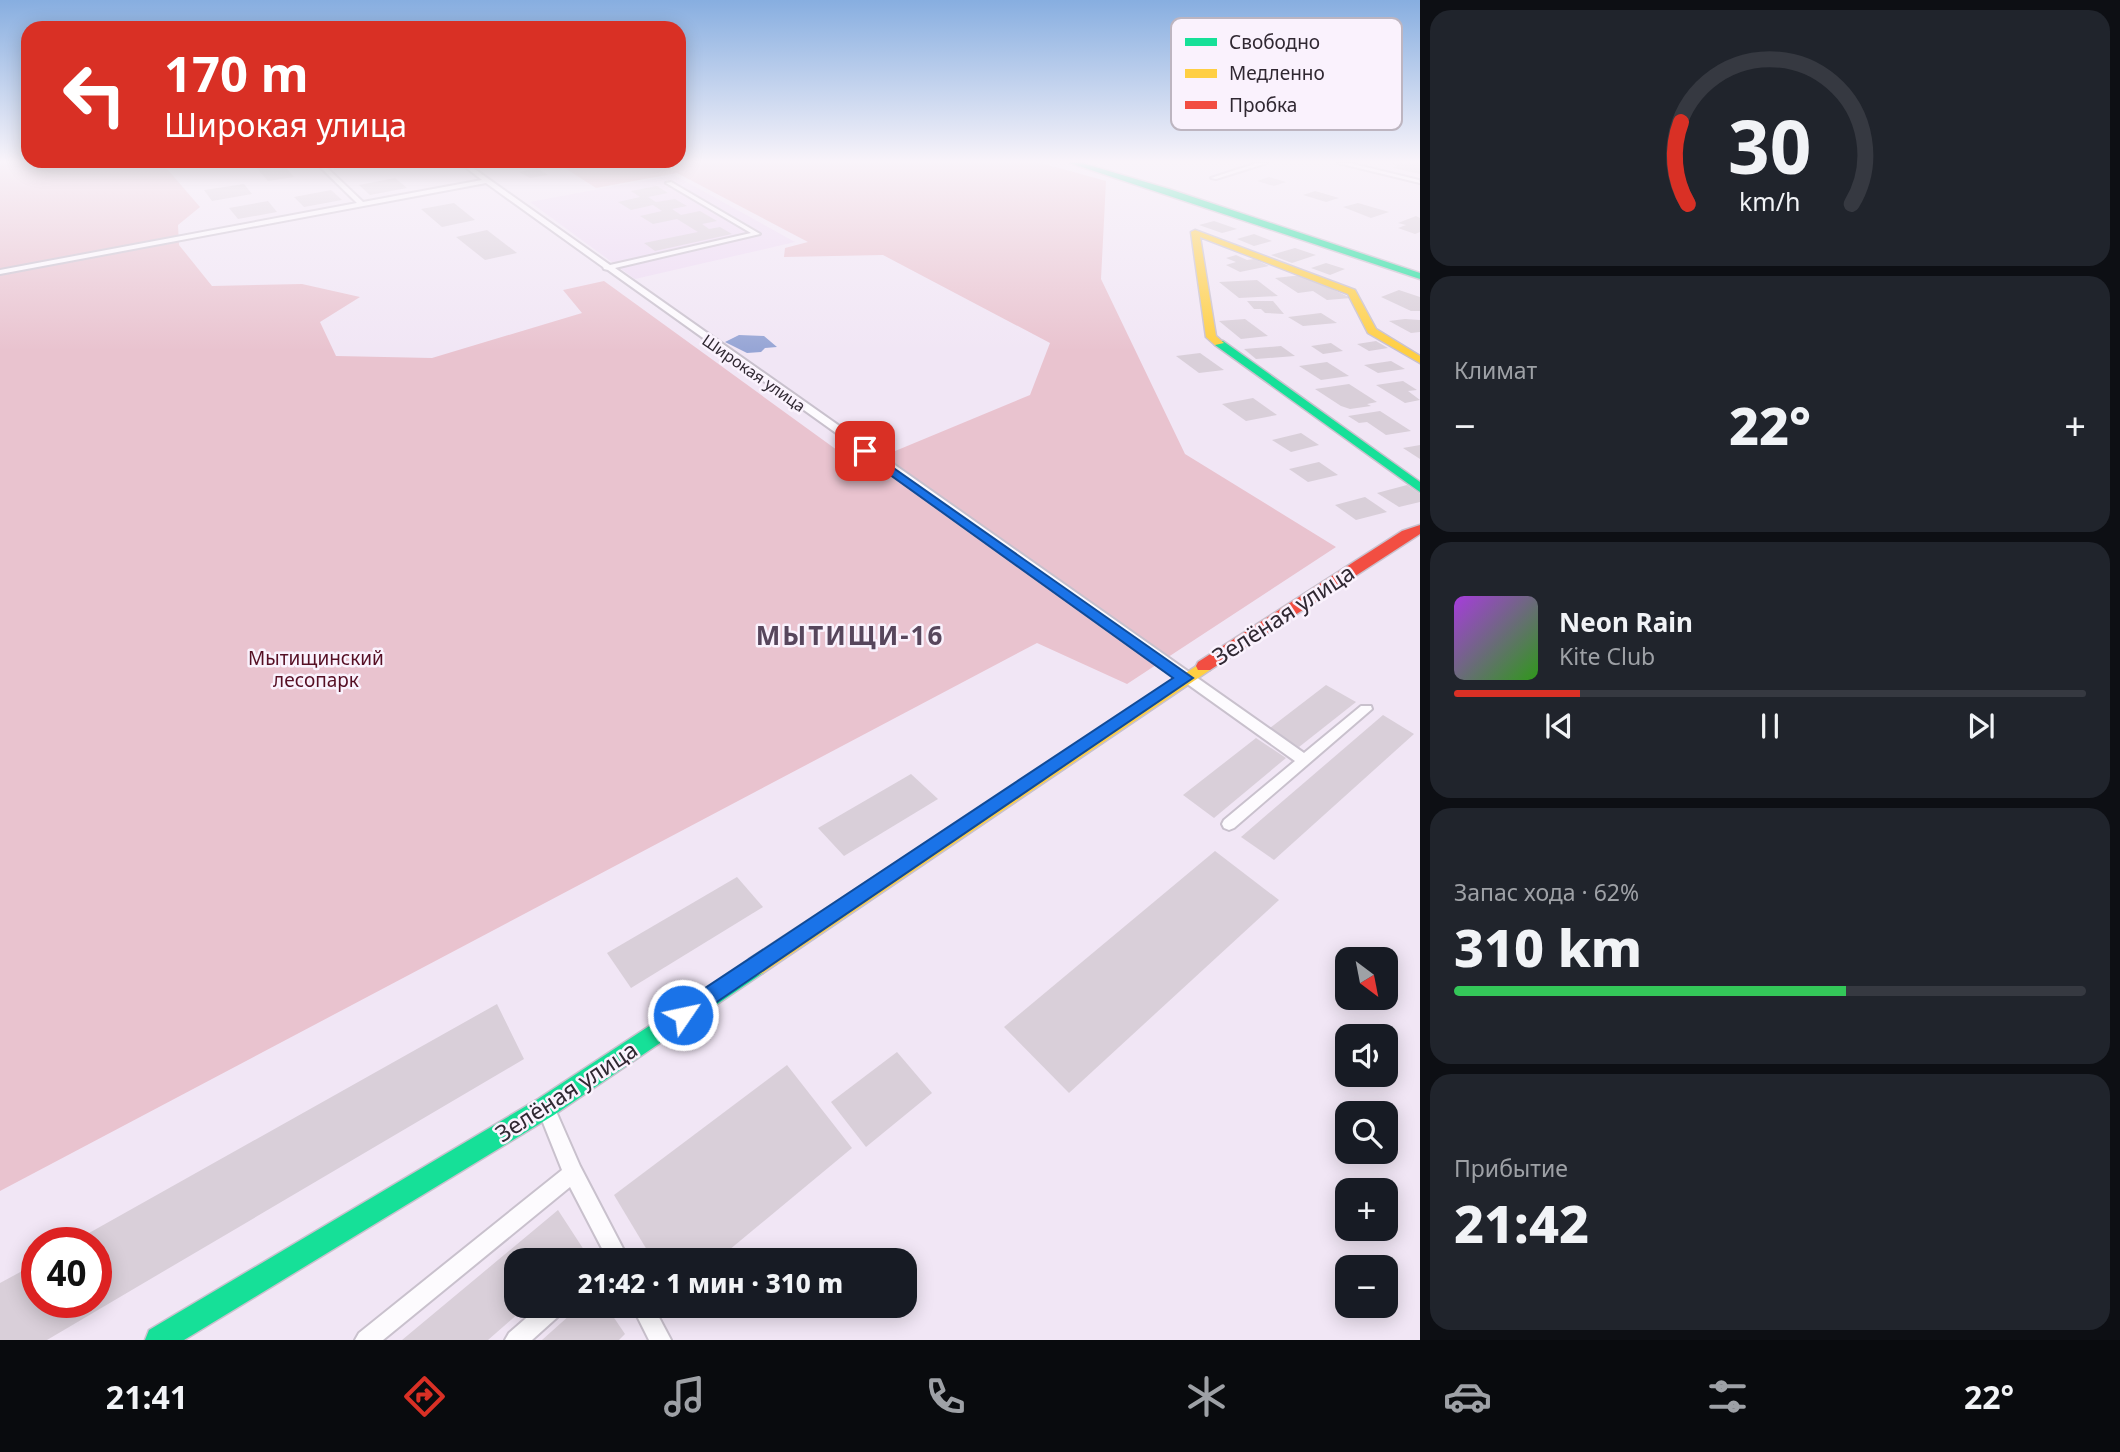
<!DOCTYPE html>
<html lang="ru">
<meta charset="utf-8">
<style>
body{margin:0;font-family:"Noto Sans",sans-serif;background:#20242c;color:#f1f3f6;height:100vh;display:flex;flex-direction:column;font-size:26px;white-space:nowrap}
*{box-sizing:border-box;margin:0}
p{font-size:23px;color:#9ea1a6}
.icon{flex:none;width:38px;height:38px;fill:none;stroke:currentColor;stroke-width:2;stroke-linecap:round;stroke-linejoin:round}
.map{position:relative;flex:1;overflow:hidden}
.drawer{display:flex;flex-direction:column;gap:10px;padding:10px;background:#0d0f14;width:700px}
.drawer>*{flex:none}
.top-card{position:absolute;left:21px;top:21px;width:665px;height:147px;border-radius:21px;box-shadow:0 4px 18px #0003;background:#d93025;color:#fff;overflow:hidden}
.needle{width:46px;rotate:148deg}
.buttons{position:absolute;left:1335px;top:947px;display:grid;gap:14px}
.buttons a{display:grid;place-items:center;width:63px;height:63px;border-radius:14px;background:#171b24;box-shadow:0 4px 18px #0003;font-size:35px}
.speed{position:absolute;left:21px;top:1227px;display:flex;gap:14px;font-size:35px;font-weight:700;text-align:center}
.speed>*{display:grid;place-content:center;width:91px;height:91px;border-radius:50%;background:#171b24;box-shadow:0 4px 18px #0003;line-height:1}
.speed .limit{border:10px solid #d22;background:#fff;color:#111}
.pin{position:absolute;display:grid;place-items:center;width:60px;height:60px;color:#fff;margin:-30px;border-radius:14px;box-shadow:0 4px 10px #0006}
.me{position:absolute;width:77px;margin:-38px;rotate:56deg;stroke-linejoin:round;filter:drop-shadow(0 0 5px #0008)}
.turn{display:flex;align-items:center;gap:24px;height:147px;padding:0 28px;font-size:32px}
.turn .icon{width:91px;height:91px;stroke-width:2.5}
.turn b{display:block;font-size:49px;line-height:60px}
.big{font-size:52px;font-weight:800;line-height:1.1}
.drawer .card{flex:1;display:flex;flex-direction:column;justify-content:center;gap:10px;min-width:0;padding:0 24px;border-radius:21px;background:#20242c}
.drawer .dial{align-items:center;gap:0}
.dial svg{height:182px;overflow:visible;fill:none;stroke:#363941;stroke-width:7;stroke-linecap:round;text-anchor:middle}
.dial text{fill:#f1f3f6;stroke:none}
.song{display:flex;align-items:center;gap:21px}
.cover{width:84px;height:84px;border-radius:10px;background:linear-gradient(135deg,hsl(280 70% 55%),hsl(110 70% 35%))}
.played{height:7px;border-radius:4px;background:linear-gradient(90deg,#d93025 20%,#363941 20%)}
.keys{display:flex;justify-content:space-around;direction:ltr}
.heat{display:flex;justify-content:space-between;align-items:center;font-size:38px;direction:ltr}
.charge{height:10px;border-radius:5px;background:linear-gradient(90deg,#34c759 62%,#363941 0)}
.trip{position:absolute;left:504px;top:1248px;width:413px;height:70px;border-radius:21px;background:#171b24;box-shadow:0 4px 18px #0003;font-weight:800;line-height:70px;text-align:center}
.tabs{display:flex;height:112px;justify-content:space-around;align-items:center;background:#090b0e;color:#9ea1a6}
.tabs .icon{width:49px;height:49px}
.tabs .current{color:#d93025}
.tabs b{font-size:32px;color:#f1f3f6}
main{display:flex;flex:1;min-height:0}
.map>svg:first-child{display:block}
</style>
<main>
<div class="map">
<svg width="1420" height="1340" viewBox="0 0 1420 1340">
<rect width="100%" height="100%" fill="#f1e6f5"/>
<polygon fill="#eddaf3" points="674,175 795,242 635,279 530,202"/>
<polygon fill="#e9c3cf" points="0,163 158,163 168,170 200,207 178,225 179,245 212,286 302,284 360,297 320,322 336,356 432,358 582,313 563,290 604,281 859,466 1030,395 1050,343 883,255 784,257 785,248 808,242 677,173 596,188 557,163 1041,163 1106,181 1101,279 1185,454 1336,547 1127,684 1037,643 0,1191"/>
<polygon fill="#96a5d5" points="739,335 764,336 777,347 765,348 761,352 747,353 725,342"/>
<g fill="#d9cfd9">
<polygon points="252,163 282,163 294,177 268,181"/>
<polygon points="328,163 355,163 358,166 335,170"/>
<polygon points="1390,163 1420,163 1420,174 1393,168 1397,166"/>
<polygon points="537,168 548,175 530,178 519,172"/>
<polygon points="1269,177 1286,182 1274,186 1257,181"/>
<polygon points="395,178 407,188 370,195 359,185"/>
<polygon points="244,184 252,194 212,201 204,190"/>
<polygon points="657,186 668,193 648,197 656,202 675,199 687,206 672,209 681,215 700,211 717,221 702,224 709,229 720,227 732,234 655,251 644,243 698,232 677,219 653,224 640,216 662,211 653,205 631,210 618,202 640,197 631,191"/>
<polygon points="331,190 342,200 304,207 294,197"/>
<polygon points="1315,191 1339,198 1326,202 1303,195"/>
<polygon points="268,201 277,212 238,219 229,208"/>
<polygon points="454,203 475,220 442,227 421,209"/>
<polygon points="1358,203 1389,212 1371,218 1343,207"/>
<polygon points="1416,216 1420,218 1420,232 1415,234 1398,228 1406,225 1398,223"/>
<polygon points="1214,221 1237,229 1222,233 1199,225"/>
<polygon points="487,230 517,253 485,260 456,237"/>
<polygon points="1254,234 1272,241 1254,246 1237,239"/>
<polygon points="1295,248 1316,255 1292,263 1271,255"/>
<polygon points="1236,255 1247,260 1254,259 1269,266 1240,272 1226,265 1236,262 1226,258"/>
<polygon points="1326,263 1345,269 1330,275 1311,268"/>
<polygon points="1302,275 1351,298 1327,300 1313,291 1298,293 1275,278"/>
<polygon points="1257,280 1278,296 1239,298 1219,282"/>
<polygon points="1399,290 1420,297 1420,311 1411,311 1381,297"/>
<polygon points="1247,301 1273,301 1284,314 1265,313 1261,309 1254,309"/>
<polygon points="1321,313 1337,323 1303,326 1288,317"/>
<polygon points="1245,319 1268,336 1241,339 1219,321"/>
<polygon points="1405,319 1420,320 1420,332 1411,333 1389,321"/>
<polygon points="1376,341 1388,348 1369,351 1357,344"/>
<polygon points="1331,343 1343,351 1323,354 1311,346"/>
<polygon points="1281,346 1295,356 1256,359 1244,349"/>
<polygon points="1200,353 1224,370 1199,373 1176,356"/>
<polygon points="1391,361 1405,369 1378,373 1364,365"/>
<polygon points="1327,362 1349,376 1321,380 1299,366"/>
<polygon points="1403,381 1417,390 1408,391 1420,400 1405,403 1376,385"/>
<polygon points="1349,384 1377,402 1367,404 1371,406 1350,409 1341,406 1315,389"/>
<polygon points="1253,398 1277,415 1246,421 1222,404"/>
<polygon points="1380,411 1411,431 1386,435 1367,422 1359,423 1348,416"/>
<polygon points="1301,433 1319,445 1291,452 1272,440"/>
<polygon points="1420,445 1420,459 1403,448"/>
<polygon points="1319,462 1338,475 1308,482 1289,469"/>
<polygon points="1407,485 1420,494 1420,502 1399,507 1377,493"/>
<polygon points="1365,497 1387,512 1356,520 1335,505"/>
<polygon points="1326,685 1356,702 1299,747 1270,728"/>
<polygon points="1383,715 1414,734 1274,860 1241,837"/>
<polygon points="1256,738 1286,758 1214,818 1183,795"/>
<polygon points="911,774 938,799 844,856 818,828"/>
<polygon points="1215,851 1279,900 1069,1093 1004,1027"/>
<polygon points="737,877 763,907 631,988 607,953"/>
<polygon points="497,1004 524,1059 47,1340 0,1340 0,1283 37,1263 37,1302 96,1302 96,1242 73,1242"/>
<polygon points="897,1052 932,1093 866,1147 831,1102"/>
<polygon points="787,1065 852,1148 717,1260 653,1260 614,1195"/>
<polygon points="558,1210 586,1253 579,1260 516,1260 516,1306 527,1306 488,1340 402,1340"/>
<polygon points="580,1306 606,1306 625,1334 619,1340 542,1340"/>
</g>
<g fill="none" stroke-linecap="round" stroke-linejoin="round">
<g stroke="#c9c1cd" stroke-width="4">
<g id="lane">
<polygon points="316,163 322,163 363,202 482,180 460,163 466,163 610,265 751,233 666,183 671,182 760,234 615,268 1304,753 1361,706 1371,706 1372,709 1234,828 1229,830 1224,828 1222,824 1224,820 1295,761 608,270 604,269 603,267 486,183 0,274 0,270 357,203"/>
<polygon points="1257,163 1267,163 1216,179 1211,178"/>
<polygon points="1338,163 1349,163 1419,180 1420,183"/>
<polygon points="549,1106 555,1109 580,1166 629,1260 608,1260 570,1187 383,1340 355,1340 359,1333 562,1170 540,1115 543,1109"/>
<polygon points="540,1306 565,1306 562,1313 532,1340 505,1340 509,1333"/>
<polygon points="632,1306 653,1306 671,1340 649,1340"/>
</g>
</g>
<g stroke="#c9c1cd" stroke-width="3">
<g id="fast">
<polygon points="1070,163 1082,163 1169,189 1420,273 1420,279"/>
<polygon points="1215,341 1223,341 1420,482 1420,492 1215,345"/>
<polygon points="756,956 763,959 766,966 763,973 554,1115 184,1340 145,1340 149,1330 538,1099"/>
</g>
</g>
<g stroke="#c9c1cd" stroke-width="3">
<g id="slow">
<polygon points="1195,230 1355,290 1376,329 1420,356 1420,363 1368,333 1348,294 1200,237 1216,336 1224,343 1215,345 1206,337 1191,232"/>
<polygon points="1204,661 1210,662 1212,666 1210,670 763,973 756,976 749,973 746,966 749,959"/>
</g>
</g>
<g stroke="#c9c1cd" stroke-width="3">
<polygon id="jam" points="1420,525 1420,534 1210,670 1198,670 1196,666 1198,662 1402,531"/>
</g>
<use href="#lane" fill="#fdfbfe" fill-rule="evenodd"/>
<use href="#fast" fill="#16e098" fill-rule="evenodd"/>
<use href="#slow" fill="#ffcf43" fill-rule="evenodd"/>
<use href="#jam" fill="#f24e42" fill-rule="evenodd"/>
</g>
<linearGradient id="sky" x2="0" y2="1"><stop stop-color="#87aee0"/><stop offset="0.46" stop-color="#f9f4fa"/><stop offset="1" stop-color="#f9f4fa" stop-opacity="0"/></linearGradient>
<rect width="1420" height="351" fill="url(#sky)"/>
<polygon fill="#1a73e8" stroke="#114b97" stroke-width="2" points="865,448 1193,678 683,1025 675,1022 672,1015 675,1008 1173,678 861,454 859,451"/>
<g text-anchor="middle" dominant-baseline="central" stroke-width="5" stroke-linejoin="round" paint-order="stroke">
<g font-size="16" fill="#302832" stroke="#faf2fd">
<text transform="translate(754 373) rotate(35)">Широкая улица</text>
</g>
<g font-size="19" fill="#560f24" stroke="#faf2fd">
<text x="316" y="658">Мытищинский<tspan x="316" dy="22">лесопарк</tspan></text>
</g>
<g font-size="23" fill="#302832" stroke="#faf2fd">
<text transform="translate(1283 614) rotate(-33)">Зелёная улица</text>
<text transform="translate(566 1091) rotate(-33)">Зелёная улица</text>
</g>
<g font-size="26" font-weight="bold" letter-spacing="2" fill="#57465c" stroke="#faf2fd">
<text x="850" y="635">МЫТИЩИ-16</text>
</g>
</g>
<rect x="1171" y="18" width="231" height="112" rx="10" fill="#faf2fd" stroke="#bdb5c0" stroke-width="2"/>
<rect x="1185" y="38" width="32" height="8" fill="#16e098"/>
<rect x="1185" y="69" width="32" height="9" fill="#ffcf43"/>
<rect x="1185" y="101" width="32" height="8" fill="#f24e42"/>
<g font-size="19" fill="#302832">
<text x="1229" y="49">Свободно</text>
<text x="1229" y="80">Медленно</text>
<text x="1229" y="112">Пробка</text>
</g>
</svg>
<div class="buttons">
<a><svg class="needle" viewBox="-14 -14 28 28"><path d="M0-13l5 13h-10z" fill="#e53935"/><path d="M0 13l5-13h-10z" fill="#9ea1a6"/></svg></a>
<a><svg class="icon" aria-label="sound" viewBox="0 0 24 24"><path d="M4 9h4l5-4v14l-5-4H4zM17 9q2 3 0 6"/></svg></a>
<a><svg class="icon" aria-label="search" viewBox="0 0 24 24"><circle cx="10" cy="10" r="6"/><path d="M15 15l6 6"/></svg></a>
<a>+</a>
<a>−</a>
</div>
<div class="speed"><div class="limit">40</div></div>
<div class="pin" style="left:865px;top:451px;background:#d93025"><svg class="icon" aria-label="arrive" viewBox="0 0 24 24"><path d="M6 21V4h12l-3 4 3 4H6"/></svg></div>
<svg class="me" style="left:683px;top:1015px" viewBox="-20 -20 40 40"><circle r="17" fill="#1a73e8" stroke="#fff" stroke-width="3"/><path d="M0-11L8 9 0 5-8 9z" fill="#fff"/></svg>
<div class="trip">21:42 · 1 мин · 310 m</div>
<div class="top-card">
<div class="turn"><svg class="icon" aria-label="left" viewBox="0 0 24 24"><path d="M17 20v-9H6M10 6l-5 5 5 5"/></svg><div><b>170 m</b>Широкая улица</div></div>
</div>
</div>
<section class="drawer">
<div class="card dial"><svg viewBox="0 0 100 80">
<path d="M14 69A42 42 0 1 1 86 69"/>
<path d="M14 69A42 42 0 0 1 11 33" stroke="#d93025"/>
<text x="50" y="56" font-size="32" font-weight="700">30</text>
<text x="50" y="72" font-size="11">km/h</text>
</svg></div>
<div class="card"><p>Климат</p>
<div class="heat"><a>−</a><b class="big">22°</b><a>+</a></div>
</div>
<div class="card">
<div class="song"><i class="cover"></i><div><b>Neon Rain</b><p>Kite Club</p></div></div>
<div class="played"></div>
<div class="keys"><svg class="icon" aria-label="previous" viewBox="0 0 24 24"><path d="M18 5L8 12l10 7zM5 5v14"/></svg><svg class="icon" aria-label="pause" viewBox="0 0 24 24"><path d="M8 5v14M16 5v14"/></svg><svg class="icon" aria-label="next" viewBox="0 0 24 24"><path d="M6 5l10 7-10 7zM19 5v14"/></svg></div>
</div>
<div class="card"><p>Запас хода · 62%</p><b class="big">310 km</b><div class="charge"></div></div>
<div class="card"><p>Прибытие</p><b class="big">21:42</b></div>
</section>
</main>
<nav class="tabs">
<b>21:41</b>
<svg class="icon current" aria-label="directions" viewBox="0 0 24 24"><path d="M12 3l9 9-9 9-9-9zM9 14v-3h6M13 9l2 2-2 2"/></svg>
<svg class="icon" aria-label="music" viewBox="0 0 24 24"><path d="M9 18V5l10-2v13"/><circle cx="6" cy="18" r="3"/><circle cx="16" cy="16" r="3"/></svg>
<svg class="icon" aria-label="phone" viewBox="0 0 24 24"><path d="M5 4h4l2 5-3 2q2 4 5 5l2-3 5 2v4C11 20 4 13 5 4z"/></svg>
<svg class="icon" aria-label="climate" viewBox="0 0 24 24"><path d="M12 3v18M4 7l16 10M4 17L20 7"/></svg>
<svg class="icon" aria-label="car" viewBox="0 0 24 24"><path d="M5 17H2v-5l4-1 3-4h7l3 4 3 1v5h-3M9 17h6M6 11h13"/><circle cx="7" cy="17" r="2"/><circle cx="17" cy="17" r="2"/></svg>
<svg class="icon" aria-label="filters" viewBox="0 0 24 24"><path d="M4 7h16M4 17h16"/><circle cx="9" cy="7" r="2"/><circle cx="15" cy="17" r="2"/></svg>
<b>22°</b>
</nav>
